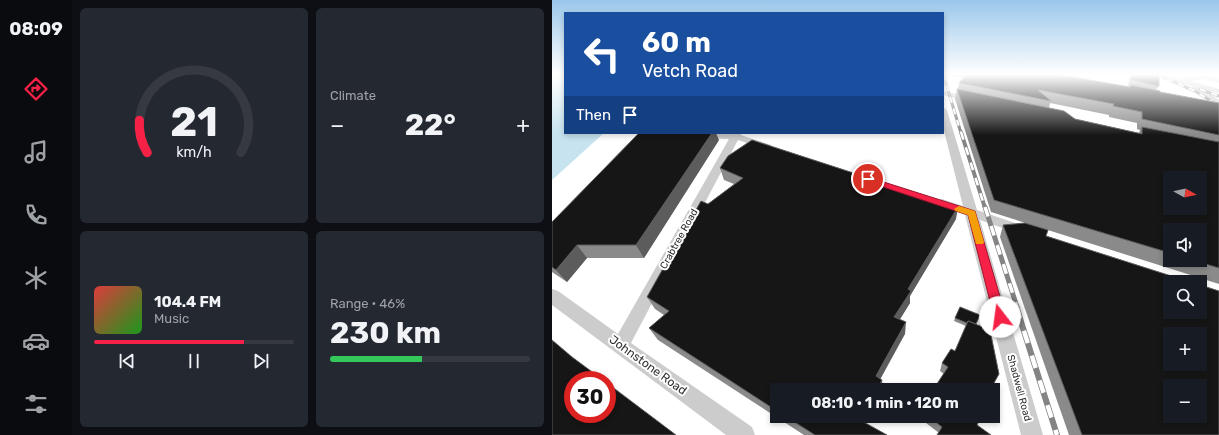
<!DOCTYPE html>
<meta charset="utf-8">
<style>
body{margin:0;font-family:Rubik,sans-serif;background:#242831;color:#f1f3f6;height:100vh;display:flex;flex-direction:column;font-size:15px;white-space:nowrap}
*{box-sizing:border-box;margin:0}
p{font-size:13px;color:#9ea1a6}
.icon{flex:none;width:22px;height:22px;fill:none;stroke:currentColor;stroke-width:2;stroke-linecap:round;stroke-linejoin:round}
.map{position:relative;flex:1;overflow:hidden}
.details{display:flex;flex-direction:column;gap:8px;padding:8px;background:#0d0f14;width:480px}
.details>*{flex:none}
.guide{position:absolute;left:12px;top:12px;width:380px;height:122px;border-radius:0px;box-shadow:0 2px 6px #0003;background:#1a4fa0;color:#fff;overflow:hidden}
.needle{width:26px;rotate:98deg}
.fabs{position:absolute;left:611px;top:171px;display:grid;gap:8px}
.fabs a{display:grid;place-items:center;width:44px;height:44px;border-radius:0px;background:#171b24;box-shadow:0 2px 6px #0003;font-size:20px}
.speed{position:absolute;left:12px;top:371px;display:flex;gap:8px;font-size:20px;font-weight:700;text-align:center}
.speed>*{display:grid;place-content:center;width:52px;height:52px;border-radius:50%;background:#171b24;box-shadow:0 2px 6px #0003;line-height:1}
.speed .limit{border:6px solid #d22;background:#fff;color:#111}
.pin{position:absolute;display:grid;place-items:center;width:34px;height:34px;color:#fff;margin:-17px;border:2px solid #fff;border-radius:50%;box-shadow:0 1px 4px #0007}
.me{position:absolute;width:44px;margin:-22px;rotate:345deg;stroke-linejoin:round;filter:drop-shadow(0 0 3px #0008)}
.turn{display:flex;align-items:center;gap:14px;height:84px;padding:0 12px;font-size:18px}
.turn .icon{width:52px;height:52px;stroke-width:2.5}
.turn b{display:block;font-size:28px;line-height:34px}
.then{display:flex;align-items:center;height:38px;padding:0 12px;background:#0003;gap:8px;font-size:15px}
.big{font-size:30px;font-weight:700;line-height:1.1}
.details .widget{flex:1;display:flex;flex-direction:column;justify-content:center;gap:6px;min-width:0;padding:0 14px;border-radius:6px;background:#242831}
.details .dial{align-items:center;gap:0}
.dial svg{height:104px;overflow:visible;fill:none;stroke:#363941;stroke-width:7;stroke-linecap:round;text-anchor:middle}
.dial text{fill:#f1f3f6;stroke:none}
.song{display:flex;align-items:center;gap:12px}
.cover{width:48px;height:48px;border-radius:6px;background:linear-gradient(135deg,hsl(0 70% 55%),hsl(120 70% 35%))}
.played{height:4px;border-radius:2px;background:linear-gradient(90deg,#f52146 75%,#363941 75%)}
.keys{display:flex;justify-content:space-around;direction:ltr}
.heat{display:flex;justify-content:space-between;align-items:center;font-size:22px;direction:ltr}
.charge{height:6px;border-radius:3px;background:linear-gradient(90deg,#34c759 46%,#363941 0)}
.details .tiles{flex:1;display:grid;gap:8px;grid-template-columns:repeat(2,1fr)}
.trip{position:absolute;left:218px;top:383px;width:230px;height:40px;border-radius:0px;background:#171b24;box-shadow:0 2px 6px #0003;font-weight:700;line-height:40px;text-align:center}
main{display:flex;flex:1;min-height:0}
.tabs{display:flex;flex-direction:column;width:72px;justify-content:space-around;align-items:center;background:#090b0e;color:#9ea1a6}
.tabs .icon{width:28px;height:28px}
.tabs .on{color:#f52146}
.tabs b{font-size:18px;color:#f1f3f6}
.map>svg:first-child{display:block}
</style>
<main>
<nav class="tabs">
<b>08:09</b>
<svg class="icon on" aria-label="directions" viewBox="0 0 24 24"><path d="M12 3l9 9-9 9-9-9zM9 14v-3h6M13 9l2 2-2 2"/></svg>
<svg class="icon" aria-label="music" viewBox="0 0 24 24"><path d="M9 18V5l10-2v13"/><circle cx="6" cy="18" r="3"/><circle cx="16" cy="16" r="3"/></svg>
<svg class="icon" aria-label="phone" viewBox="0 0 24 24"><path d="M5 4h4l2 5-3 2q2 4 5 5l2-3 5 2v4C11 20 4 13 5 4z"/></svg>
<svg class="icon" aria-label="climate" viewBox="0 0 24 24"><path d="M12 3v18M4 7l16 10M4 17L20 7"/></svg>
<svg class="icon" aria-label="car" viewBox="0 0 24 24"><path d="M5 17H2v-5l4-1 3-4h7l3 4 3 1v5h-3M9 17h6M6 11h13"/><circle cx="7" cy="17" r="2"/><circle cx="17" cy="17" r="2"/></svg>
<svg class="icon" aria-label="filters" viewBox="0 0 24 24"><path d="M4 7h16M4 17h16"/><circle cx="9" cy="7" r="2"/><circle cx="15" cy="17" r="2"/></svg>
</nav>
<section class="details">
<div class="tiles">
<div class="widget dial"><svg viewBox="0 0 100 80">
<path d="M14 69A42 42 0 1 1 86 69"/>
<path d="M14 69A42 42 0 0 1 8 44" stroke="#f52146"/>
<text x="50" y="56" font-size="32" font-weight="700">21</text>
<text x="50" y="72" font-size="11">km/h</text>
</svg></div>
<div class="widget"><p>Climate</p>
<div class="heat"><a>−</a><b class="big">22°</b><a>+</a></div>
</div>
<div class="widget">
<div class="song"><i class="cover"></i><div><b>104.4 FM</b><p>Music</p></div></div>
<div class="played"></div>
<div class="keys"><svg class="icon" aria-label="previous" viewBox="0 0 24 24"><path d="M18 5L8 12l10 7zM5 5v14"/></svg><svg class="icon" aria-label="pause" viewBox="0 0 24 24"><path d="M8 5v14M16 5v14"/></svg><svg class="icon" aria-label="next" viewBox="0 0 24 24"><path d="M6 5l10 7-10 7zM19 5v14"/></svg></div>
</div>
<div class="widget"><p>Range · 46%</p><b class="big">230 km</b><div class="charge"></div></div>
</div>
</section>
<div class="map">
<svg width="667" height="435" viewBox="0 0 667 435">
<rect width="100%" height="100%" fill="#fff"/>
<polygon fill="#c6e3ef" points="0,74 13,74 13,133 52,133 0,180"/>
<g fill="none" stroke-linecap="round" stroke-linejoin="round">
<g fill="#ccc" fill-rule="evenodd">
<polygon points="516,74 524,74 527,77 543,83 539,85 521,81"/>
<path d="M 598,74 L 611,74 L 631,79 C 639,71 657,76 667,79 L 667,83 L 650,79 L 638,81 L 667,89 L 667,93 L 652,89 L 667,100 L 667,107 L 640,89 L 640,86 L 599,76 Z"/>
<polygon points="391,91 424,98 425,100 421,103 391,95"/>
<polygon points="391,107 395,110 425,210 475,227 477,230 475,233 470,235 428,220 491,435 469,435 413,215 386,206 384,203 386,200 390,199 411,206 391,127"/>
<polygon points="149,133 190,133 189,135 219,145 220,147 215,150 186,140 79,343 200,427 203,435 174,435 0,305 0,289 6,291 66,334 177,139 146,138 144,136"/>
</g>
<g stroke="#848484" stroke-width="3">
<g id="rail-far3">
<polyline points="391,74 409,133"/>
<polyline points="604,74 643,91 667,106"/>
<polyline points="648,89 667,96"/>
</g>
</g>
<g stroke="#848484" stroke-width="4">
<polyline id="rail-far2" points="409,132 433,208"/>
</g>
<g stroke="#848484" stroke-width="5">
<polyline id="rail-far1" points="433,207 465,307"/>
</g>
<g stroke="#848484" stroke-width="6">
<polyline id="rail" points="464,306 505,435"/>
</g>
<use href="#rail-far3" stroke="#fff" stroke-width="2" stroke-dasharray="6" stroke-linecap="butt"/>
<use href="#rail-far2" stroke="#fff" stroke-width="2.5" stroke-dasharray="8" stroke-linecap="butt"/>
<use href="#rail-far1" stroke="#fff" stroke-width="3.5" stroke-dasharray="10" stroke-linecap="butt"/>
<use href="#rail" stroke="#fff" stroke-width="4.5" stroke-dasharray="13" stroke-linecap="butt"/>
</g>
<g fill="#8a8a8a" fill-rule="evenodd">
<path d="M 395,74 L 503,74 L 576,87 L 578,74 L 607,74 L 607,86 L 604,90 L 608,92 L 667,103 L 667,284 L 439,212 L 403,99 L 405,89 L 406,89 L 407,83 L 411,78 L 395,75 ZM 498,103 L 557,115 L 557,117 L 585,123 L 585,129 L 588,130 L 587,133 L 523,119 L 497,108 ZM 618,230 L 648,260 L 618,260 Z"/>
<polygon points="167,140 92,258 35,258 15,282 0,272 0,222"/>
<polygon points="168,168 404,219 358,296 358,303 348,319 353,334 225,390 225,416 317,416 313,423 335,435 252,435 106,340 97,328 112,315 103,309 95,297 156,204 182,184 172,180"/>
<polygon points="451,225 494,236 667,435 517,435 448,237"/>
<polygon points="403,318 424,324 443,382 439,390 381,390 392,374 388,371 390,363 403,351 414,326 402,321"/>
<polygon points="365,416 425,416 423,420 387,433"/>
</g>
<g fill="#5c5c5c">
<polygon points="160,133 164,133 167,140 92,258 84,245"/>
<polygon points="406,207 404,219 358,296 358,303 342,329 342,317 356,289"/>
<polygon points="25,245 35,258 15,282 4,270"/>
<polygon points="354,322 353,334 324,387 324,376"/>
<polygon points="330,380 331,390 325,390"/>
<polygon points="311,416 317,416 310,430 308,420"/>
</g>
<g fill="#161616" stroke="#5c5c5c" fill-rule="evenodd">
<polygon points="415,74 503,74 578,87 579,85 608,91 608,92 667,103 667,135 590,119 590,112 561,106 562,104 486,90 499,101 407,83"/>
<polygon points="580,74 607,74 607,86 579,80"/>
<path d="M 405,89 L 512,111 L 523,119 L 590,134 L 590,127 L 667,142 L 667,268 L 640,260 L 648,260 L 648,230 L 618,230 L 618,253 L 442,200 ZM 618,178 L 648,178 L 648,208 L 618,208 Z"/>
<polygon points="87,133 160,133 84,245 25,245 4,270 0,267 0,222"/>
<polygon points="200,140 406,207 356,289 359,291 342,317 354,322 324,376 330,380 325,390 225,390 225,411 97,328 117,311 95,297 149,201 156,204 191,178 168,168 176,156"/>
<path d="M 473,223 L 496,230 L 494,236 L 638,282 L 618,282 L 618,312 L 648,312 L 648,285 L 667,291 L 667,435 L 530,435 L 451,225 ZM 618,334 L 648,334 L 648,364 L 618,364 ZM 618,386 L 648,386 L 648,416 L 618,416 Z"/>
<polygon points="408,307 428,315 424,324 416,321 415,323 403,318"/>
<polygon points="416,321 438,330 447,374 438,390 381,390 396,367 390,363 399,349 403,351"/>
<polygon points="0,340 20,357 51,380 21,380 21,414 55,414 55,383 124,435 0,435"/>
<polygon points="233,416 311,416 308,420 335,435 263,435"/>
<polygon points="376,416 424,416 422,420 426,423 425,425 439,435 385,435 390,427"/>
</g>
<linearGradient id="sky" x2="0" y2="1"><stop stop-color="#9ac7eb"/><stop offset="0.55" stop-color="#fff"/><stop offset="1" stop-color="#fff" stop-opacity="0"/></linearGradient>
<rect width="667" height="135" fill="url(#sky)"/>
<polygon fill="#f52146" stroke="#9f152e" points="316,177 423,211 454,317 452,320 448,322 444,320 442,317 416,215 313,181 313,178"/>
<polygon fill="#f59e0b" points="407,206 423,211 432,242 431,244 424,244 416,215 404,211 402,209"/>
<g text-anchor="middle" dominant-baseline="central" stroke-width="4" stroke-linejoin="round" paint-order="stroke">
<g font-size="10" fill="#2f2f2f" stroke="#fff">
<text transform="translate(127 239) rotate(-61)">Crabtree Road</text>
<text transform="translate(467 388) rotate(75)">Shadwell Road</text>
</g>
<g font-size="12" fill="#2f2f2f" stroke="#fff">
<text transform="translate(96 365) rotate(36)">Johnstone Road</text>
</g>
</g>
</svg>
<div class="fabs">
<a><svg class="needle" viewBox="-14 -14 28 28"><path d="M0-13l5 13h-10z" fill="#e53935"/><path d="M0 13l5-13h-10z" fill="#9ea1a6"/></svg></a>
<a><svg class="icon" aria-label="sound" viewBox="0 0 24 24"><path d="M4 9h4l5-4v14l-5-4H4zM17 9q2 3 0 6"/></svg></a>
<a><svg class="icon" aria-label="search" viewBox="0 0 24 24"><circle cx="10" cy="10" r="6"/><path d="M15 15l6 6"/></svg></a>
<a>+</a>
<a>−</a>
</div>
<div class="speed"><div class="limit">30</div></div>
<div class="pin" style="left:316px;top:179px;background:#d93025"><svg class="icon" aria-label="arrive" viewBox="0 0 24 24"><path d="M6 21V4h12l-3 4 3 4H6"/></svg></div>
<svg class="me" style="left:448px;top:317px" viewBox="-20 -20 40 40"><circle r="19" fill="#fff"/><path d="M0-13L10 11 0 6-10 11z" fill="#f52146"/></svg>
<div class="trip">08:10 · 1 min · 120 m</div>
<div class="guide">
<div class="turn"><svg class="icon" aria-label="left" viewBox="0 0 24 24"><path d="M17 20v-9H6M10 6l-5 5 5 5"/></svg><div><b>60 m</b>Vetch Road</div></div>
<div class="then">Then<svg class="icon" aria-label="arrive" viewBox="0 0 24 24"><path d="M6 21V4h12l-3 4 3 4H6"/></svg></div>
</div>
</div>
</main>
